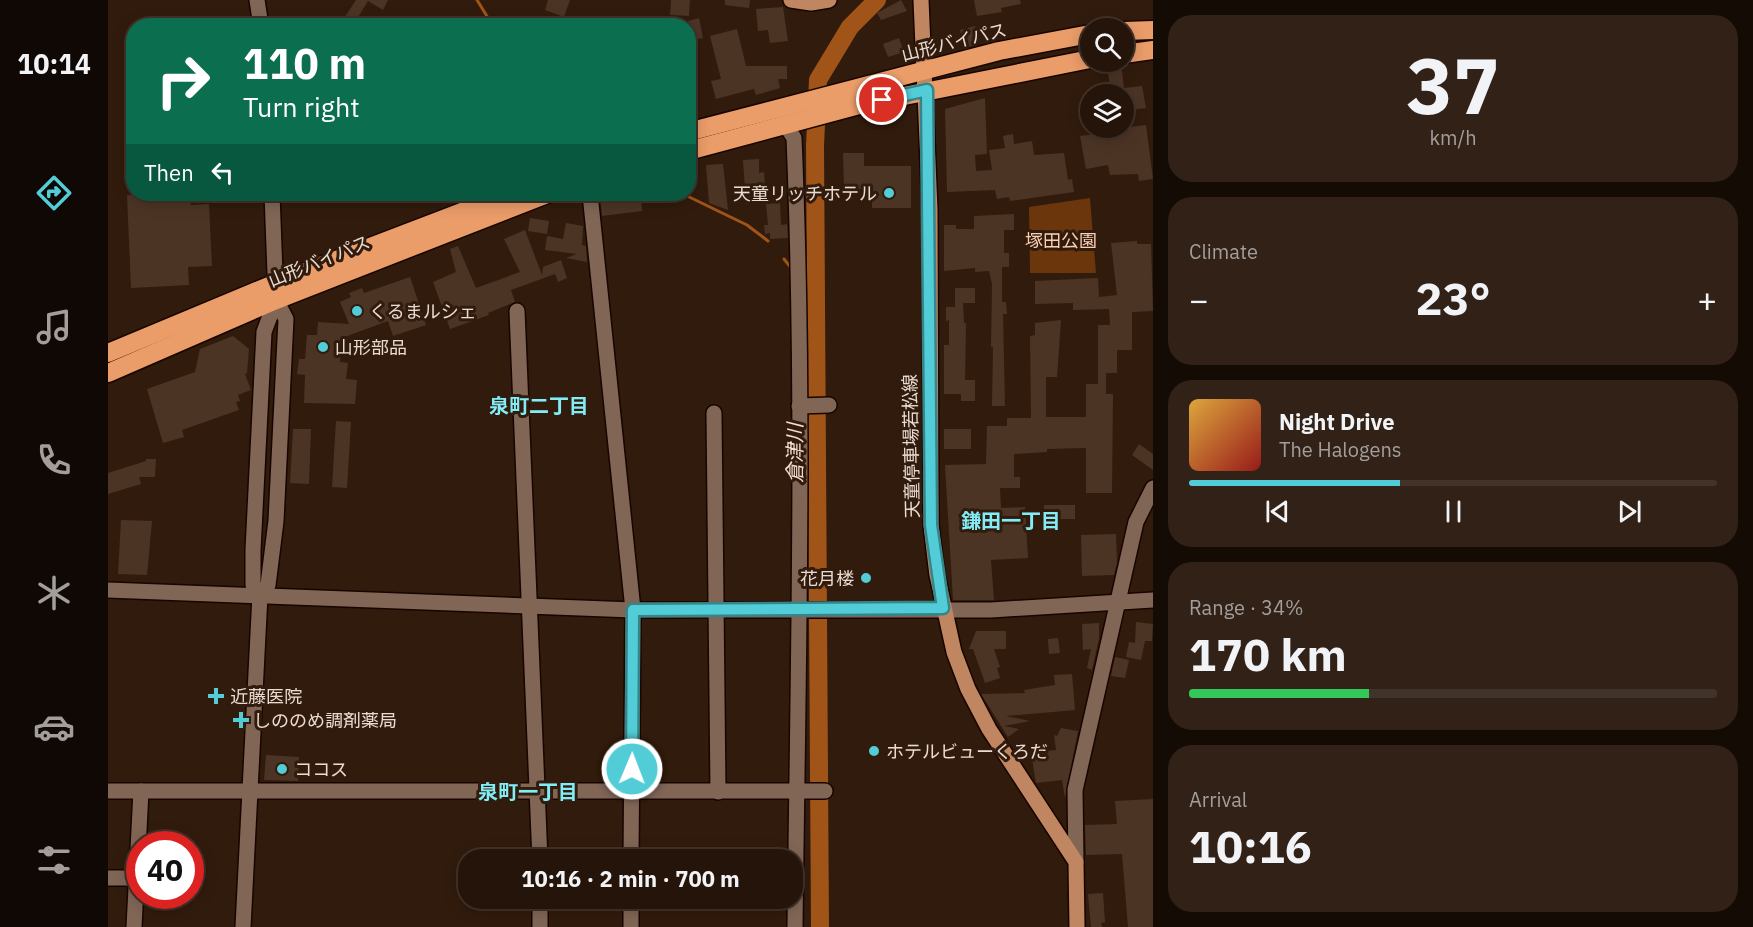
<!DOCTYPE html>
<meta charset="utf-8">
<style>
body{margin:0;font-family:"IBM Plex Sans","Noto Sans JP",sans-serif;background:#312117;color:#f1f3f6;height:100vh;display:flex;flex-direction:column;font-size:22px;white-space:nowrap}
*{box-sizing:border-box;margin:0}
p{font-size:20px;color:#a39e9c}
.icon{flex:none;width:33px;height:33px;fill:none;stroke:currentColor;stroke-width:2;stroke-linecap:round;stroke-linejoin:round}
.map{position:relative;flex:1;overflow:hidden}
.details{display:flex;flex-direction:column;gap:15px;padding:15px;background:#140b05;width:600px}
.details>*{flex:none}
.top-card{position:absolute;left:18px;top:18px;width:570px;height:183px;border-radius:24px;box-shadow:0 3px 15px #0003,0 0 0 2px #42332a;background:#0b6e4f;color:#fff;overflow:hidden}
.controls{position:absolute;left:972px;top:18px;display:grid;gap:12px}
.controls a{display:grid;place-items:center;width:54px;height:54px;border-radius:50%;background:#251409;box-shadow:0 3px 15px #0003,0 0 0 2px #42332a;font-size:30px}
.speed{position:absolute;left:18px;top:831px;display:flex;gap:12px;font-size:30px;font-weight:700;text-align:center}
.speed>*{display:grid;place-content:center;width:78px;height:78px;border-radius:50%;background:#251409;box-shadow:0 3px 15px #0003,0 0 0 2px #42332a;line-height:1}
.speed .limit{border:9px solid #d22;background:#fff;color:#111}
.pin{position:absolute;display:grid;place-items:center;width:51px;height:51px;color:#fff;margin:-26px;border:3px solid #fff;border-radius:50%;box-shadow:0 2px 6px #0007}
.me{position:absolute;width:66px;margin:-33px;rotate:1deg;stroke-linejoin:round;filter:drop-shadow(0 0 4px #0008)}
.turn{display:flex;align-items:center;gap:21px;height:126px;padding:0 18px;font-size:27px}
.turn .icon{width:78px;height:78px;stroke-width:2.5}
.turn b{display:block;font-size:42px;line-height:51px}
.then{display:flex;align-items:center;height:57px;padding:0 18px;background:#0003;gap:12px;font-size:22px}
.big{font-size:45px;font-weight:800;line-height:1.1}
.details .tile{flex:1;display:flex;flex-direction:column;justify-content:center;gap:9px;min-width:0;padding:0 21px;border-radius:24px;background:#312117}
.details .dial{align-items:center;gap:0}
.dial b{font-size:78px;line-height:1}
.song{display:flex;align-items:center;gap:18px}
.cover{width:72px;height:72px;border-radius:9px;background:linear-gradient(135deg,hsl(40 70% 55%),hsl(0 70% 35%))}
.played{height:6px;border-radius:3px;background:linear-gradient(90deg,#52ccd6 40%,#42332a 40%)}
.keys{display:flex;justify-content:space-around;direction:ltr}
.heat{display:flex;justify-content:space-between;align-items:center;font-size:33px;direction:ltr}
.charge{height:9px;border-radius:4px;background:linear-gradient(90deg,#34c759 34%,#42332a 0)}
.trip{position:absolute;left:350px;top:849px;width:345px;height:60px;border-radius:24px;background:#251409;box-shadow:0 3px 15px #0003,0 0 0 2px #42332a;font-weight:800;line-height:60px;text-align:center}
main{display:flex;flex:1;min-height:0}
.tabs{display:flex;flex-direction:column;width:108px;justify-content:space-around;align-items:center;background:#0f0804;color:#a39e9c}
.tabs .icon{width:42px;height:42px}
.tabs .selected{color:#52ccd6}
.tabs b{font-size:27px;color:#f1f3f6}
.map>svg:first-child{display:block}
</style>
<main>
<nav class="tabs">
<b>10:14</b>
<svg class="icon selected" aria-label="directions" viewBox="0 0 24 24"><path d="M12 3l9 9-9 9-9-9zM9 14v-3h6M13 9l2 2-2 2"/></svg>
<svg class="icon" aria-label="music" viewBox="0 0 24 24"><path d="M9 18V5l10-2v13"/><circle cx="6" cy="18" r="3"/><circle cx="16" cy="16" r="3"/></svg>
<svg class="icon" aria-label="phone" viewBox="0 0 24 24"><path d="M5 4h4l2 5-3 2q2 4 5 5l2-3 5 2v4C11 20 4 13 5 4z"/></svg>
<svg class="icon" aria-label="climate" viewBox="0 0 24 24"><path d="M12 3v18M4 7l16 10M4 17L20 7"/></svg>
<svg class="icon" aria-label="car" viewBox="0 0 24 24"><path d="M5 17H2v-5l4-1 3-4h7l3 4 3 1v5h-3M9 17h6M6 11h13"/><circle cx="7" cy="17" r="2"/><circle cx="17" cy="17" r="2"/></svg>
<svg class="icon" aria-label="filters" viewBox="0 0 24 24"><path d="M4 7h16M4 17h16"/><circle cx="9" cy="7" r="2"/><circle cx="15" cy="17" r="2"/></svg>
</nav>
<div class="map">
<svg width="1045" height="927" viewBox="0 0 1045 927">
<rect width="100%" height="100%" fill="#311b0c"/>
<polygon fill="#6b360b" points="982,198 988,273 922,273 921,207"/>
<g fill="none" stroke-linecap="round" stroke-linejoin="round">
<g stroke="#a15418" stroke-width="3">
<polyline points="369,0 385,26"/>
<polyline points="575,194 639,225 660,241"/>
<polyline points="676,259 684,269"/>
<polyline points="697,287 708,302"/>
</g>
<polyline stroke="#a15418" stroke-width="18" points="712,927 707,146 710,80 742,27 769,0"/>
</g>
<g fill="#4c3425">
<polygon points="248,0 280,0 275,10 260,1 249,19 260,26 231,26"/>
<polygon points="440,0 462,0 456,17 437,10"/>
<polygon points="563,0 582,0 581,16 562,15"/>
<polygon points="617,0 642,0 641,8 617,5"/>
<polygon points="793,0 799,11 773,20 769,13"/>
<polygon points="866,0 912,0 913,4 893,8 894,12 869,16"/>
<polygon points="675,7 680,41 662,43 660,30 650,31 648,9"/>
<polygon points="591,18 595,38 584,40 580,21"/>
<polygon points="867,26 869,45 856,48 852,30"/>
<polygon points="629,29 638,66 679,66 679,79 670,79 672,88 648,95 646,89 608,99 603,81 613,79 602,36"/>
<polygon points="791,38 796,52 780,57 775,44"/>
<polygon points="1014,70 1016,88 1034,86 1038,108 1016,111 1016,94 1003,94 1000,72"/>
<polygon points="877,98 879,154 867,155 868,171 884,170 881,150 897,148 895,136 905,134 906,144 924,141 926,155 956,153 960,180 964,179 966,192 902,201 901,197 889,199 887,190 839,192 837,109"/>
<polygon points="1038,125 1045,179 1031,181 1030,174 1002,175 1000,165 978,169 972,136 997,133 997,130"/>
<polygon points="735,153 756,153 756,166 803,166 803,208 764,208 764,189 736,189"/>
<polygon points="651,159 651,173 656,172 658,203 638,204 635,160"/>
<polygon points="615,164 620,210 601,203 598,165"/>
<polygon points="82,194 83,205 101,204 104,266 80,267 81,285 23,288 19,195"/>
<polygon points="492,194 533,194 534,211 494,216"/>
<polygon points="672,203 673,225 679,224 680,238 662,239 662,233 657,234 656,225 660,225 658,204"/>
<polygon points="906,214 906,230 896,230 896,253 901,253 901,267 894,267 894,302 898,302 899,314 895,314 897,406 884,406 885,347 883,347 884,284 881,271 867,272 867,268 836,271 836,225 848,225 848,229 866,229 866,216"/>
<polygon points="422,218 441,221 439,234 420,231"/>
<polygon points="458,223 475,226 474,245 478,246 479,262 458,258 469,254 437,250 439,236 455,239"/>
<polygon points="417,230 434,275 435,267 453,260 459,278 450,282 447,274 403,290 407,302 380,313 381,315 342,329 325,282 348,272 342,249 350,246 368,288 412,272 396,239"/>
<polygon points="1029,241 1029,244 1043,244 1045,311 1024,312 1024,350 1009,350 1009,373 998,373 998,394 1005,394 1004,493 978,493 978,448 939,449 939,452 906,454 906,477 912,477 912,488 892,488 893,508 917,507 920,558 883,560 886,600 845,600 837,465 878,464 879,426 899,426 899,418 923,418 922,336 927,335 927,323 953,320 949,377 938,377 938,417 978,417 978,384 990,384 990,325 1002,325 1001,309 965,310 965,303 927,304 927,281 990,278 991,297 1009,295 1003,243"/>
<polygon points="302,277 318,325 285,336 280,321 234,338 232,362 240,363 238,379 249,380 247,404 196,403 197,375 189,374 191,359 197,359 199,335 209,335 210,322 241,324 232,302 243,297 241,293 254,288 256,293"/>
<polygon points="847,288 867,288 867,303 855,303 856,323 858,323 857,380 867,380 867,401 853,401 853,394 836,394 836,345 841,345 841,320 838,321 838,307 847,307"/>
<polygon points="125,336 141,349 139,373 137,374 143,390 130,395 132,401 128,402 131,410 74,430 76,437 55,443 39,389 87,372 92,349"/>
<polygon points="228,421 243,422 239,488 224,487"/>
<polygon points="185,429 203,429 201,484 182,483"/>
<rect x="836" y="429" width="27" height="20"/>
<polygon points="1031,444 1045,454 1045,470 1024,455"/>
<polygon points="38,459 48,459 47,477 31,477 33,484 0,494 0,473 38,461"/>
<polygon points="936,505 967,505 967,519 935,519"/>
<polygon points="13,520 44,521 39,575 10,574"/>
<polygon points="1008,534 1009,563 1006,575 974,576 973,535"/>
<polygon points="1028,622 1045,624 1044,641 1037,641 1033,660 1018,657 1021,642 1027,643"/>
<polygon points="991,623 991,639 984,670 979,668 983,649 975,650 974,624"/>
<polygon points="868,631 898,631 898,649 886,649 892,667 889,668 892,678 877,683 865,649 861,649"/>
<polygon points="950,638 952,653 941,654 940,639"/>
<polygon points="1007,657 1021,660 1017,678 1003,676"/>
<polygon points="964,674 967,710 898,716 922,721 896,726 911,729 900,737 873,694 917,693 916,690 947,685 946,675"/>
<polygon points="953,728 970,731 957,798 954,780 928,783 923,753 948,750 946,735 949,736"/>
<polygon points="158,755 191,757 190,781 156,780"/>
<polygon points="1045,799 1045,927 1020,927 1014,854 978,855 977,825 1009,824 1007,801"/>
<polygon points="995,893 997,922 993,923 994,927 983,927 980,894"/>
</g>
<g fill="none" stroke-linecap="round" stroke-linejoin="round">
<g stroke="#180500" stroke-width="18">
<g id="minor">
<polyline points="149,0 153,26"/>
<path d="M 677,124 L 686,138 C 697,401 690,664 687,927"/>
<polyline points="482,194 525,610 523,860"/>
<polyline points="409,311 432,860"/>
<polyline points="691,406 721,405"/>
<polyline points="606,413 610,792"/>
<polyline points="0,590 525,610 883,610 1045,600"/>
<polyline points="152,595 160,585 168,521 178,319 168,300"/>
<polyline points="0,791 33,791 26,927"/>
<polyline points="33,791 717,791"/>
<polyline points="968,862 967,790 1028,522 1045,488"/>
<polyline points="0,878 28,878"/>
<polyline points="135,927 152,595 145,585 145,550 156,332 168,300 164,194"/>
<polyline points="432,927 432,898"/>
<polyline points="523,927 523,898"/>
</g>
</g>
<g stroke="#180500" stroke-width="18">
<g id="major">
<polyline points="683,0 703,3 721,0"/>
<polyline points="813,0 822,210 823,525 829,575 846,652 860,689 881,729 968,862 969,927"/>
</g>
</g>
<g stroke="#180500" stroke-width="21">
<g id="highway">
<polyline points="1016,31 1045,30"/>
<polyline points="1016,54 1045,50"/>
<polyline points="580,132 891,51 982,34"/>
<polyline points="580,151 751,105 982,59"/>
<polyline points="0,353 168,283 401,194"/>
<polyline points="0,373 168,300 439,194"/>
</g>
</g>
<use href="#minor" stroke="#816656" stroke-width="15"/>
<use href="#major" stroke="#c08661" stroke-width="15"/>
<use href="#highway" stroke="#ea9c69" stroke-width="18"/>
</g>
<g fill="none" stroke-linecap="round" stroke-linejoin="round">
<g stroke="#35858b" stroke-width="15">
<polyline id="route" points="524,769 525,610 835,608 823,525 819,90 774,100"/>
</g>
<use href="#route" stroke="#52ccd6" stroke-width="10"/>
</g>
<g fill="#52ccd6" stroke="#311b0c" stroke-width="2">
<circle cx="781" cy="193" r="6"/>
<circle cx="249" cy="311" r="6"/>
<circle cx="215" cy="347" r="6"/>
<circle cx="758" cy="578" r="6"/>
<path d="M105 687h6v6h6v6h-6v6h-6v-6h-6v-6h6z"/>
<path d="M130 711h6v6h6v6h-6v6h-6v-6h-6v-6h6z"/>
<circle cx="766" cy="751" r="6"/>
<circle cx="174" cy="769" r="6"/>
</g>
<g text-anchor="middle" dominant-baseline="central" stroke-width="6" stroke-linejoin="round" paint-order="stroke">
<g font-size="18" fill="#eadbd2" stroke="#311b0c">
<text transform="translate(846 42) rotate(-14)">山形バイパス</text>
<text transform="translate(211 261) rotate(-22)">山形バイパス</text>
<text transform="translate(803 446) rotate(-91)">天童停車場若松線</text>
</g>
<g font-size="18" fill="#eadbd2" stroke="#311b0c" text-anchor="start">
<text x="769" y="193" text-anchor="end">天童リッチホテル</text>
<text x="261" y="311">くるまルシェ</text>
<text x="227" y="347">山形部品</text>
<text x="746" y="578" text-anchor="end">花月楼</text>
<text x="122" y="696">近藤医院</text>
<text x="145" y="720">しののめ調剤薬局</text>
<text x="778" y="751">ホテルビューくろだ</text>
<text x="186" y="769">ココス</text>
</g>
<g font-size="18" fill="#facfb4" stroke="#311b0c">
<text x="953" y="240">塚田公園</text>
</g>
<g font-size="20" font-weight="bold" fill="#82edf6" stroke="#311b0c">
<text x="431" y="405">泉町二丁目</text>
<text x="903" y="520">鎌田一丁目</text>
<text x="420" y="791">泉町一丁目</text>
</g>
<g font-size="20" font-style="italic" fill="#f5ded1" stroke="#311b0c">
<text transform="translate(686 453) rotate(-90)">倉津川</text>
</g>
</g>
</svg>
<div class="controls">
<a><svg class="icon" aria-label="search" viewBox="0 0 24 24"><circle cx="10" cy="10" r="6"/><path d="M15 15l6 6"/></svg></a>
<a><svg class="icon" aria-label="layers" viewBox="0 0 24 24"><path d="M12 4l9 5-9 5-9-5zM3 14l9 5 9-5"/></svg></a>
</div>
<div class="speed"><div class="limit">40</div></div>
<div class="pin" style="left:774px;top:100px;background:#d93025"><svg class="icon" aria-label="arrive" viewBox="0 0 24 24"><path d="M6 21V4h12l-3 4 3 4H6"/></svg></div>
<svg class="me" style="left:524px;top:769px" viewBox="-20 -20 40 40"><circle r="17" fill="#52ccd6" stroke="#fff" stroke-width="3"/><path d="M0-11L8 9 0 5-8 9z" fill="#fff"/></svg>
<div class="trip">10:16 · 2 min · 700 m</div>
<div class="top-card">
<div class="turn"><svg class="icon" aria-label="right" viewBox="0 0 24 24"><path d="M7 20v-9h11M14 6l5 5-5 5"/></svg><div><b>110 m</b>Turn right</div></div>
<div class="then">Then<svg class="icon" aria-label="left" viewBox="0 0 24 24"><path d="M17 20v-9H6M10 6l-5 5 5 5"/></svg></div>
</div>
</div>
<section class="details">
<div class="tile dial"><b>37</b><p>km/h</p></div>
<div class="tile"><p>Climate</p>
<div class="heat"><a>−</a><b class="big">23°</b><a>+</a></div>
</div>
<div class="tile">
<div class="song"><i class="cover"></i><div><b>Night Drive</b><p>The Halogens</p></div></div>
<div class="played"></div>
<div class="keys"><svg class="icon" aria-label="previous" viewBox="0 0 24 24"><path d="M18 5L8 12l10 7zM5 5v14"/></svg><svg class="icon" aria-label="pause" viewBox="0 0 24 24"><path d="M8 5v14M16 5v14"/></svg><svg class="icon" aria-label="next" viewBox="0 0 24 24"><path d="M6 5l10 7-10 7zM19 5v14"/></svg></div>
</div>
<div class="tile"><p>Range · 34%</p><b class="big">170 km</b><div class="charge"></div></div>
<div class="tile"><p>Arrival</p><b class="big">10:16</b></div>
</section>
</main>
